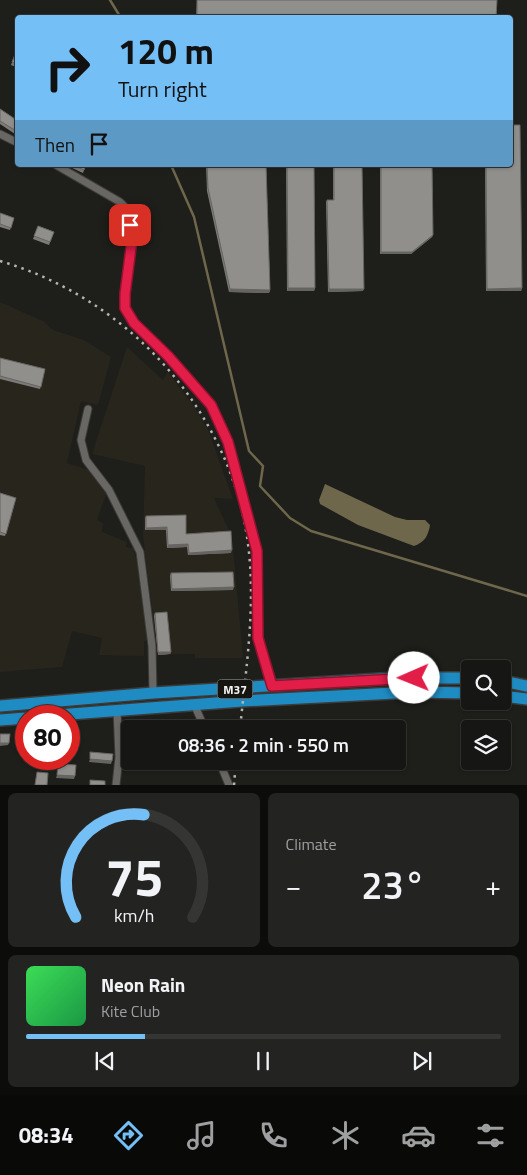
<!DOCTYPE html>
<meta charset="utf-8">
<style>
body{margin:0;font-family:"Titillium Web",sans-serif;background:#232322;color:#f1f3f6;height:100vh;display:flex;flex-direction:column;font-size:19px;white-space:nowrap}
*{box-sizing:border-box;margin:0}
p{font-size:16px;color:#9e9fa0}
.icon{flex:none;width:28px;height:28px;fill:none;stroke:currentColor;stroke-width:2;stroke-linecap:round;stroke-linejoin:round}
.map{position:relative;height:785px;overflow:hidden}
.sheet{display:flex;flex-direction:column;gap:8px;padding:8px;background:#0c0c0b;flex:1}
.sheet>*{flex:none}
.banner{position:absolute;left:15px;top:15px;width:498px;height:152px;border-radius:5px;box-shadow:0 1px 4px #0004,0 0 0 1px #353534;background:#74c0f6;color:#111;overflow:hidden}
.fabs{position:absolute;left:461px;top:660px;display:grid;gap:10px}
.fabs a{display:grid;place-items:center;width:50px;height:50px;border-radius:5px;background:#161614;box-shadow:0 1px 4px #0004,0 0 0 1px #353534;font-size:25px}
.speed{position:absolute;left:15px;top:705px;display:flex;gap:10px;font-size:25px;font-weight:700;text-align:center}
.speed>*{display:grid;place-content:center;width:65px;height:65px;border-radius:50%;background:#161614;box-shadow:0 1px 4px #0004,0 0 0 1px #353534;line-height:1}
.speed .limit{border:8px solid #d22;background:#fff;color:#111}
.pin{position:absolute;display:grid;place-items:center;width:42px;height:42px;color:#fff;margin:-21px;border-radius:10px;box-shadow:0 2px 8px #0006}
.me{position:absolute;width:55px;margin:-28px;rotate:269deg;stroke-linejoin:round;filter:drop-shadow(0 0 4px #0008)}
.turn{display:flex;align-items:center;gap:18px;height:105px;padding:0 20px;font-size:22px}
.turn .icon{width:65px;height:65px;stroke-width:2.5}
.turn b{display:block;font-size:35px;line-height:42px}
.then{display:flex;align-items:center;height:48px;padding:0 20px;background:#0003;gap:10px;font-size:19px}
.big{font-size:38px;font-weight:600;line-height:1.1}
.sheet .tile{flex:1;display:flex;flex-direction:column;justify-content:center;gap:8px;min-width:0;padding:0 18px;border-radius:8px;background:#232322}
.sheet .dial{align-items:center;gap:0}
.dial svg{height:130px;overflow:visible;fill:none;stroke:#353534;stroke-width:7;stroke-linecap:round;text-anchor:middle}
.dial text{fill:#f1f3f6;stroke:none}
.song{display:flex;align-items:center;gap:15px}
.cover{width:60px;height:60px;border-radius:8px;background:linear-gradient(135deg,hsl(130 70% 55%),hsl(140 70% 35%))}
.played{height:5px;border-radius:2px;background:linear-gradient(90deg,#74c0f6 25%,#353534 25%)}
.keys{display:flex;justify-content:space-around;direction:ltr}
.heat{display:flex;justify-content:space-between;align-items:center;font-size:28px;direction:ltr}
.sheet .tiles{flex:1;display:grid;gap:8px;grid-template-columns:1fr 1fr}
.tile:last-child{grid-column:span 2}
.trip{position:absolute;left:121px;top:720px;width:285px;height:50px;border-radius:5px;background:#161614;box-shadow:0 1px 4px #0004,0 0 0 1px #353534;font-weight:600;line-height:50px;text-align:center}
.menu{display:flex;height:80px;justify-content:space-around;align-items:center;background:#090908;color:#9e9fa0}
.menu .icon{width:35px;height:35px}
.menu .current{color:#74c0f6}
.menu b{font-size:22px;color:#f1f3f6}
.map>svg:first-child{display:block}
</style>
<div class="map">
<svg width="527" height="785" viewBox="0 0 527 785">
<rect width="100%" height="100%" fill="#1e1e1a"/>
<g fill="#27251c">
<polygon points="0,302 43,321 53,330 84,340 111,357 98,405 81,401 67,463 91,471 107,492 97,520 103,523 102,532 127,542 126,547 133,548 139,569 149,639 144,642 144,656 99,655 102,638 72,631 62,667 0,672"/>
<polygon points="127,347 163,380 168,372 195,408 208,430 233,499 214,498 232,537 243,658 195,658 195,654 158,655 143,536 145,466 92,454"/>
</g>
<path fill="#6e674b" d="M 325,484 L 395,517 L 407,520 L 425,520 L 430,525 C 428,536 425,542 414,546 L 358,525 L 320,504 L 319,500 Z"/>
<g fill="none" stroke-linecap="round" stroke-linejoin="round">
<g stroke="#6e674b" stroke-width="2.5">
<polyline points="110,0 121,18"/>
<polyline points="171,165 194,217 249,451 263,466 260,486 290,518 311,531 527,596"/>
</g>
<g stroke="#3c3b39" stroke-width="9">
<g id="minor">
<polyline points="0,134 18,143"/>
<polyline points="56,165 120,202 128,210 132,240 125,294 125,308 134,323 168,356 211,405 228,442 257,551 258,638 272,687"/>
<polyline points="88,409 81,440 86,460 109,490 140,552 152,646 153,693"/>
<polyline points="194,704 205,729"/>
<polyline points="219,761 229,785"/>
<polyline points="116,785 119,757 117,710"/>
</g>
</g>
<g stroke="#3c3b39" stroke-width="14">
<g id="trunk">
<polyline points="502,681 527,686"/>
<polyline points="502,696 527,699"/>
<polyline points="0,706 153,693 397,678 470,678"/>
<polyline points="44,716 242,701 414,692 470,693"/>
<polyline points="0,720 26,718"/>
</g>
</g>
<use href="#minor" stroke="#686763" stroke-width="7"/>
<use href="#trunk" stroke="#1e8cc3" stroke-width="11"/>
<g stroke="#b7b6b3" stroke-width="2.5" stroke-dasharray="2.5 5" stroke-linecap="butt">
<path d="M 0,261 C 127,298 231,410 248,544 C 256,605 246,668 240,729"/>
<polyline points="234,785 236,761"/>
</g>
</g>
<g fill="#7c7b78">
<polygon points="197,0 497,0 496,18 196,18"/>
<polygon points="16,52 18,53 18,68 11,65"/>
<polygon points="0,109 18,121 18,136 0,124"/>
<polygon points="71,165 86,165 83,173 70,167"/>
<polygon points="206,165 266,165 270,290 269,293 229,292 207,191"/>
<polygon points="286,165 314,165 315,288 314,291 287,291"/>
<polygon points="333,165 362,165 363,291 328,292 326,202 327,200 333,200"/>
<polygon points="380,165 432,165 433,235 432,237 411,254 380,254"/>
<polygon points="485,165 510,165 522,288 521,291 486,291"/>
<polygon points="0,213 14,218 10,230 0,227"/>
<polygon points="38,226 54,232 49,245 33,239"/>
<polygon points="0,358 45,369 40,389 0,379"/>
<polygon points="0,493 16,498 5,536 0,535"/>
<polygon points="146,516 186,534 231,553 188,555 187,547 167,548 166,530 145,530 145,518"/>
<polygon points="171,573 233,590 171,591 170,576"/>
<polygon points="155,613 171,652 170,654 158,655 154,616"/>
</g>
<g fill="#656461">
<polygon points="433,235 432,237 411,254 380,254 381,252"/>
<polygon points="288,288 315,288 314,291 287,291"/>
<polygon points="522,288 521,291 486,291 487,289"/>
<polygon points="230,289 270,290 269,293 229,292"/>
<polygon points="329,289 364,289 363,291 328,292"/>
<polygon points="167,527 166,530 145,530 146,528"/>
<polygon points="188,544 187,547 167,548 168,545"/>
<polygon points="232,550 231,553 188,555 189,553"/>
<polygon points="234,587 233,590 171,591 172,589"/>
<polygon points="158,652 171,652 170,654 158,655"/>
<polygon points="0,743 9,743 8,745 0,746"/>
<polygon points="90,759 112,761 111,764 89,762"/>
<polygon points="127,765 205,767 204,770 126,767"/>
<polygon points="57,775 75,776 74,779 56,778"/>
</g>
<g fill="#908f8b" stroke="#656461">
<polygon points="197,0 497,0 496,18 197,18"/>
<polygon points="16,52 18,53 18,65 12,62"/>
<polygon points="0,109 18,121 18,132 0,121"/>
<polygon points="510,125 520,125 522,288 487,289 486,165 510,165"/>
<polygon points="72,165 86,165 84,170"/>
<polygon points="207,165 266,165 270,290 230,289 208,188"/>
<polygon points="287,165 314,165 315,288 288,288"/>
<polygon points="334,165 362,165 364,289 329,289 327,200 334,200"/>
<polygon points="381,165 432,165 433,235 412,252 381,252"/>
<polygon points="0,213 14,218 11,228 0,224"/>
<polygon points="38,226 54,232 50,242 34,236"/>
<polygon points="0,358 45,369 41,387 0,376"/>
<polygon points="0,493 16,498 6,534 0,532"/>
<polygon points="186,515 186,534 231,531 232,550 189,553 188,544 168,545 167,527 146,528 146,516"/>
<polygon points="233,572 234,587 172,589 171,573"/>
<polygon points="167,612 171,652 158,652 155,613"/>
<polygon points="0,734 10,734 9,743 0,743"/>
<polygon points="128,750 130,750 130,761 205,761 205,767 127,765"/>
<polygon points="90,752 113,754 112,761 90,759"/>
<polygon points="58,764 76,765 75,776 57,775"/>
<polygon points="37,772 48,773 47,785 35,785"/>
<polygon points="90,780 105,781 105,785 90,785"/>
</g>
<g fill="none" stroke-linecap="round" stroke-linejoin="round">
<g stroke="#92132f" stroke-width="12">
<polyline id="route" points="130,225 132,240 125,294 125,308 134,323 168,356 211,405 228,442 257,551 258,638 272,686 414,678"/>
</g>
<use href="#route" stroke="#e11d48" stroke-width="9"/>
</g>
<g text-anchor="middle" dominant-baseline="central" stroke-width="5" stroke-linejoin="round" paint-order="stroke">
<rect fill="#151411" stroke="#b0afad" stroke-width="1" x="217.5" y="679.5" width="35" height="19" rx="4"/>
<g font-size="12" font-weight="bold" fill="#f3f2f0">
<text x="235" y="689">M37</text>
</g>
</g>
</svg>
<div class="fabs">
<a><svg class="icon" aria-label="search" viewBox="0 0 24 24"><circle cx="10" cy="10" r="6"/><path d="M15 15l6 6"/></svg></a>
<a><svg class="icon" aria-label="layers" viewBox="0 0 24 24"><path d="M12 4l9 5-9 5-9-5zM3 14l9 5 9-5"/></svg></a>
</div>
<div class="speed"><div class="limit">80</div></div>
<div class="pin" style="left:130px;top:225px;background:#d93025"><svg class="icon" aria-label="arrive" viewBox="0 0 24 24"><path d="M6 21V4h12l-3 4 3 4H6"/></svg></div>
<svg class="me" style="left:414px;top:678px" viewBox="-20 -20 40 40"><circle r="19" fill="#fff"/><path d="M0-13L10 11 0 6-10 11z" fill="#e11d48"/></svg>
<div class="trip">08:36 · 2 min · 550 m</div>
<div class="banner">
<div class="turn"><svg class="icon" aria-label="right" viewBox="0 0 24 24"><path d="M7 20v-9h11M14 6l5 5-5 5"/></svg><div><b>120 m</b>Turn right</div></div>
<div class="then">Then<svg class="icon" aria-label="arrive" viewBox="0 0 24 24"><path d="M6 21V4h12l-3 4 3 4H6"/></svg></div>
</div>
</div>
<section class="sheet">
<div class="tiles">
<div class="tile dial"><svg viewBox="0 0 100 80">
<path d="M14 69A42 42 0 1 1 86 69"/>
<path d="M14 69A42 42 0 0 1 56 6" stroke="#74c0f6"/>
<text x="50" y="56" font-size="32" font-weight="700">75</text>
<text x="50" y="72" font-size="11">km/h</text>
</svg></div>
<div class="tile"><p>Climate</p>
<div class="heat"><a>−</a><b class="big">23°</b><a>+</a></div>
</div>
<div class="tile">
<div class="song"><i class="cover"></i><div><b>Neon Rain</b><p>Kite Club</p></div></div>
<div class="played"></div>
<div class="keys"><svg class="icon" aria-label="previous" viewBox="0 0 24 24"><path d="M18 5L8 12l10 7zM5 5v14"/></svg><svg class="icon" aria-label="pause" viewBox="0 0 24 24"><path d="M8 5v14M16 5v14"/></svg><svg class="icon" aria-label="next" viewBox="0 0 24 24"><path d="M6 5l10 7-10 7zM19 5v14"/></svg></div>
</div>
</div>
</section>
<nav class="menu">
<b>08:34</b>
<svg class="icon current" aria-label="directions" viewBox="0 0 24 24"><path d="M12 3l9 9-9 9-9-9zM9 14v-3h6M13 9l2 2-2 2"/></svg>
<svg class="icon" aria-label="music" viewBox="0 0 24 24"><path d="M9 18V5l10-2v13"/><circle cx="6" cy="18" r="3"/><circle cx="16" cy="16" r="3"/></svg>
<svg class="icon" aria-label="phone" viewBox="0 0 24 24"><path d="M5 4h4l2 5-3 2q2 4 5 5l2-3 5 2v4C11 20 4 13 5 4z"/></svg>
<svg class="icon" aria-label="climate" viewBox="0 0 24 24"><path d="M12 3v18M4 7l16 10M4 17L20 7"/></svg>
<svg class="icon" aria-label="car" viewBox="0 0 24 24"><path d="M5 17H2v-5l4-1 3-4h7l3 4 3 1v5h-3M9 17h6M6 11h13"/><circle cx="7" cy="17" r="2"/><circle cx="17" cy="17" r="2"/></svg>
<svg class="icon" aria-label="filters" viewBox="0 0 24 24"><path d="M4 7h16M4 17h16"/><circle cx="9" cy="7" r="2"/><circle cx="15" cy="17" r="2"/></svg>
</nav>
